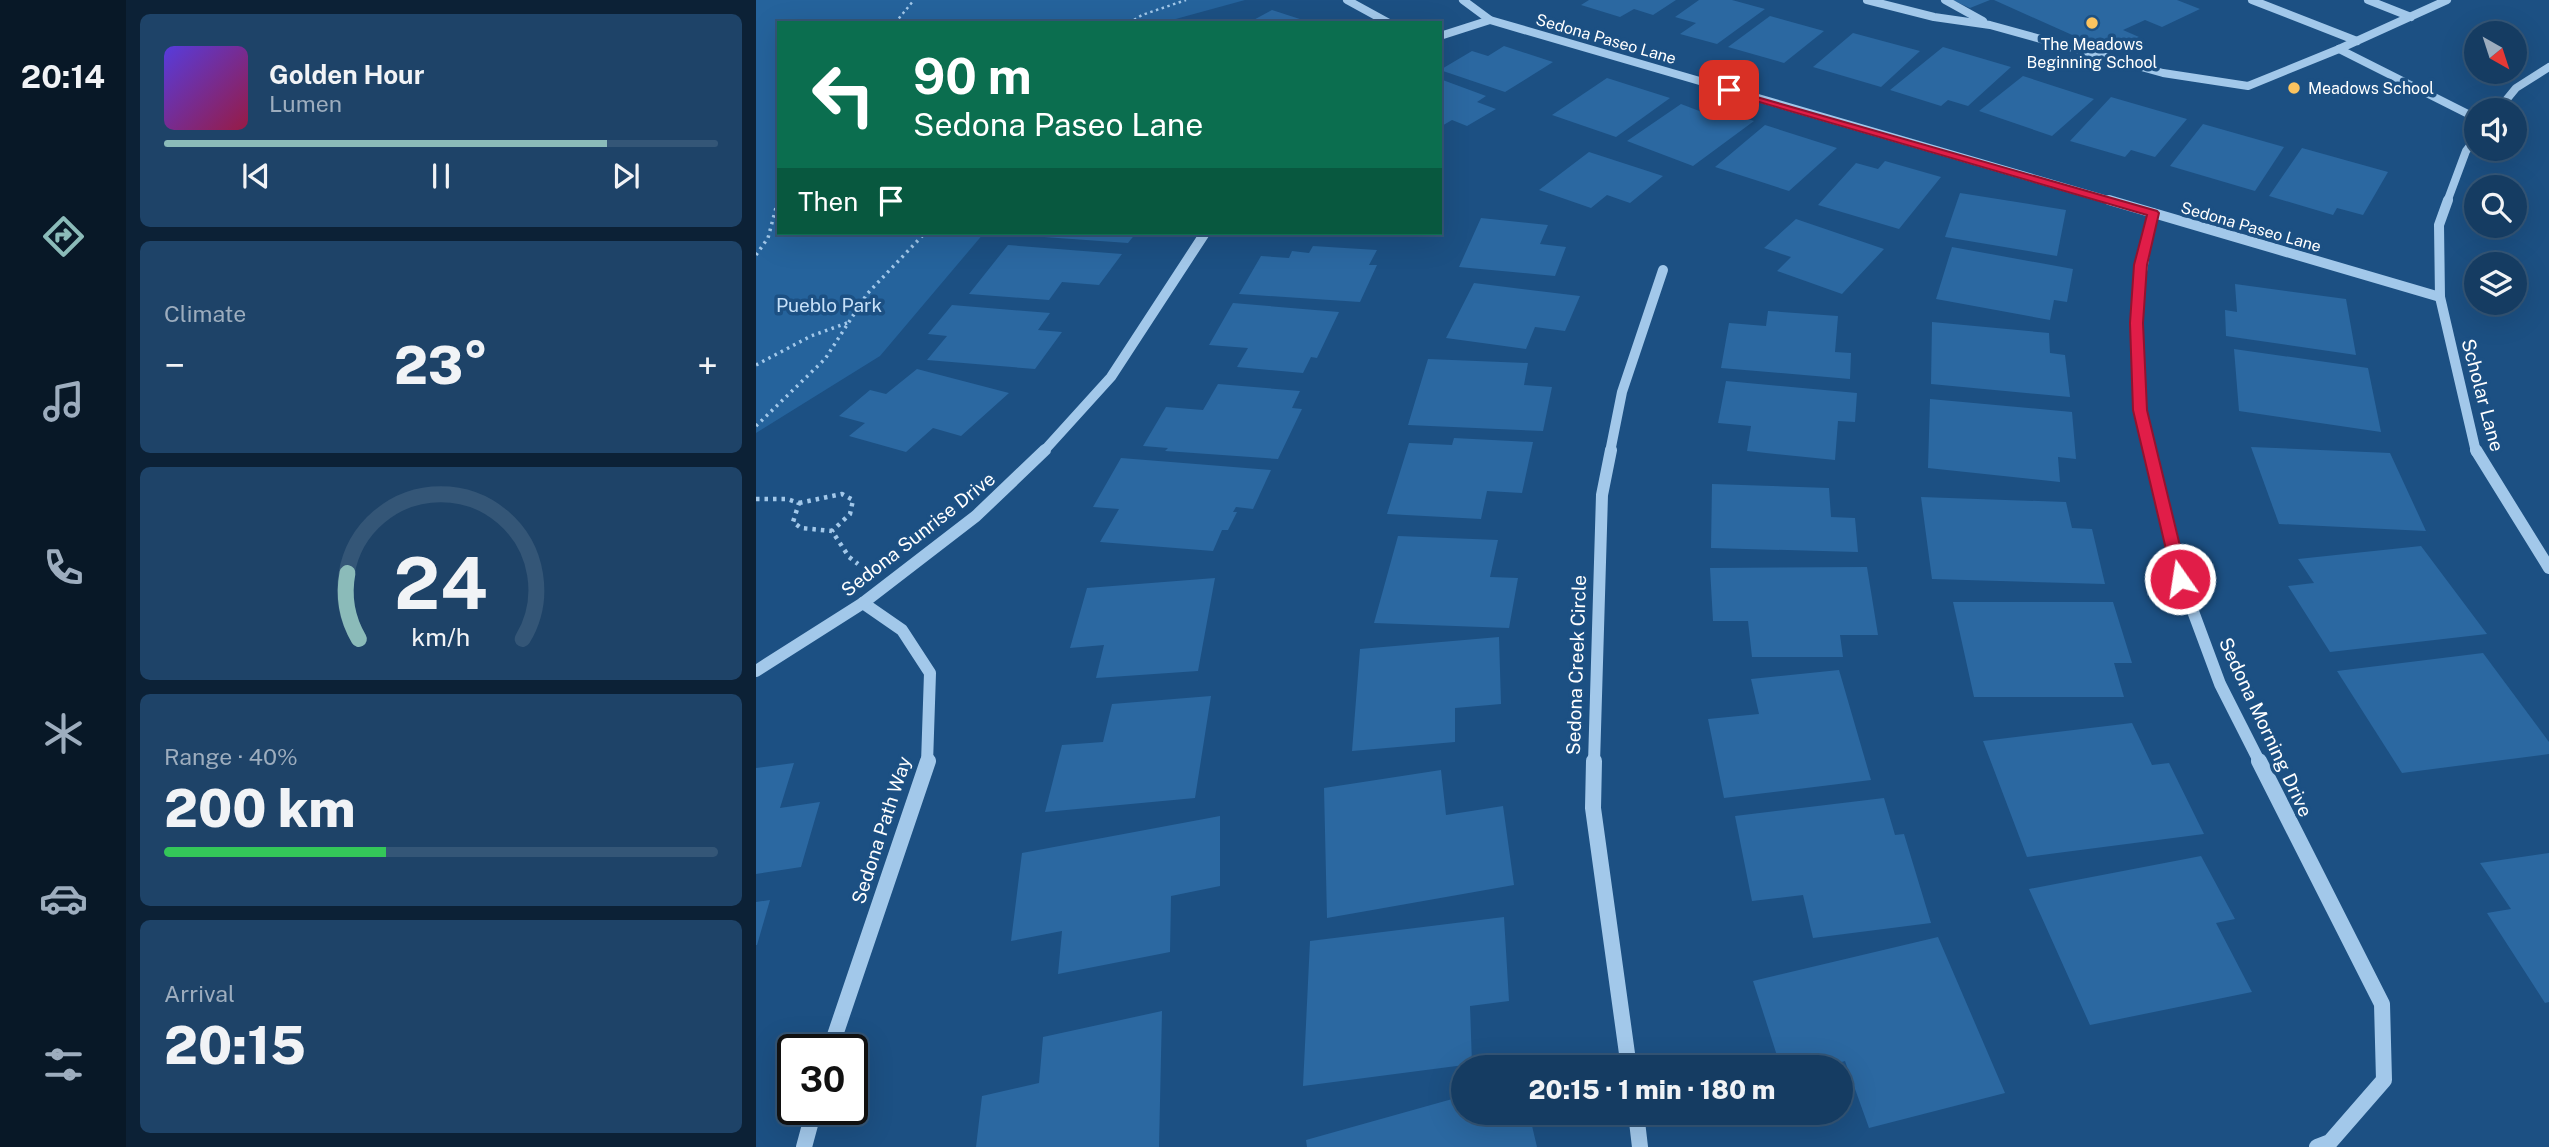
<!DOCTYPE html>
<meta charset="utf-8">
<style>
body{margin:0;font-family:"Public Sans",sans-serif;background:#1e4368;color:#f1f3f6;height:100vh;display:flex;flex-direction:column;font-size:26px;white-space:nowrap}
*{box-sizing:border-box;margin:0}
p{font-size:23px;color:#9dadbe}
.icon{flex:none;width:38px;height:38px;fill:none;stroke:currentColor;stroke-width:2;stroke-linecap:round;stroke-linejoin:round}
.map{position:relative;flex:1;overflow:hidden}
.panel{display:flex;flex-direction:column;gap:14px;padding:14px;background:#0c2136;width:630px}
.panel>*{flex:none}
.top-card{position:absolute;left:21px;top:21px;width:665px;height:214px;border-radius:0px;box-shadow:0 7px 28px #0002,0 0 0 2px #345677;background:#0b6e4f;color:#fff;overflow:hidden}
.needle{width:46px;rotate:141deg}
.controls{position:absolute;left:1708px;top:21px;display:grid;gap:14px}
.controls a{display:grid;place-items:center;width:63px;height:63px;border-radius:50%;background:#153c62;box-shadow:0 7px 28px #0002,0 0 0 2px #345677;font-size:35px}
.speed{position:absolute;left:21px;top:1034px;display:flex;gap:14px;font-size:35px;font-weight:700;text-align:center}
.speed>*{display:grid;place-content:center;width:91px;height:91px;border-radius:50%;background:#153c62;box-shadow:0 7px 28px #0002,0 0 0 2px #345677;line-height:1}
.speed .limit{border:4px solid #111;border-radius:10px;background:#fff;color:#111}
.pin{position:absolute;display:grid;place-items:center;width:60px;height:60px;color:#fff;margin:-30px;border-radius:14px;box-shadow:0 4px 10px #0006}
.me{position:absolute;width:77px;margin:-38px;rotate:347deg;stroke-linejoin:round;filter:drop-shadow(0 0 5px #0008)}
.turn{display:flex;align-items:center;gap:24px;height:147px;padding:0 21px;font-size:32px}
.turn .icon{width:91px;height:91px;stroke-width:2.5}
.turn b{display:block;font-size:49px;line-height:60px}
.then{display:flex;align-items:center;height:66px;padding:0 21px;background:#0003;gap:14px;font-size:26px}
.big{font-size:52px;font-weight:800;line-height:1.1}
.panel .widget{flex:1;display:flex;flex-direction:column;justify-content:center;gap:10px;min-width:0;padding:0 24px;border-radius:10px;background:#1e4368}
.panel .dial{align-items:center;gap:0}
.dial svg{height:182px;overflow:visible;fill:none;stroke:#345677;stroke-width:7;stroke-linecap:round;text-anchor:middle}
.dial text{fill:#f1f3f6;stroke:none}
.song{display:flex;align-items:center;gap:21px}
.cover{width:84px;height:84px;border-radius:10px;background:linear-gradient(135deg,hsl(250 70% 55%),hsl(340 70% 35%))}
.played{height:7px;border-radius:4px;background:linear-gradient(90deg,#8bbbb9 80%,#345677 80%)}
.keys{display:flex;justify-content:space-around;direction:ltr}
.heat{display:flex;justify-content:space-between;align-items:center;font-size:38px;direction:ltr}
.charge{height:10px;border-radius:5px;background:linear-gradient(90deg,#34c759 40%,#345677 0)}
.trip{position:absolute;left:695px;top:1055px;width:402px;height:70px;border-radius:35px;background:#153c62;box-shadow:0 7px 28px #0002,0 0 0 2px #345677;font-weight:800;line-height:70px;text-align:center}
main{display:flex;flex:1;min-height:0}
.tabs{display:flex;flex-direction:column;width:126px;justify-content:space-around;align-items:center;background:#081827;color:#9dadbe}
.tabs .icon{width:49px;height:49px}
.tabs .selected{color:#8bbbb9}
.tabs b{font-size:32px;color:#f1f3f6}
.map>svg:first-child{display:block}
</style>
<main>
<nav class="tabs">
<b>20:14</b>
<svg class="icon selected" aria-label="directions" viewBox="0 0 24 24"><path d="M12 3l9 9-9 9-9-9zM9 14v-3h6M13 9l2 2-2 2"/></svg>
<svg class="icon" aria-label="music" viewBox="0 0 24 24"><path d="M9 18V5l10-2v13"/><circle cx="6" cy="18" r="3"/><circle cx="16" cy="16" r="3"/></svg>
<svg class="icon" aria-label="phone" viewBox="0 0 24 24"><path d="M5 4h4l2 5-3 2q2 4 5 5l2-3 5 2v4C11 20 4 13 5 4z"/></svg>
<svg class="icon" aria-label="climate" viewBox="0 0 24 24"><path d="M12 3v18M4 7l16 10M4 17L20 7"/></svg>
<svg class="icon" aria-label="car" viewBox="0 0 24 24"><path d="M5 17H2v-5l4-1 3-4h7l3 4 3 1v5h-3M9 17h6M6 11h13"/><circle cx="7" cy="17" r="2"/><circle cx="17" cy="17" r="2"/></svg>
<svg class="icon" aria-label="filters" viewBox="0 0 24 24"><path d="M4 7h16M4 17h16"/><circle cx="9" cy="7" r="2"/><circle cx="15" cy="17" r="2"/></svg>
</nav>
<section class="panel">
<div class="widget">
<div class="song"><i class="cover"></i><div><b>Golden Hour</b><p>Lumen</p></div></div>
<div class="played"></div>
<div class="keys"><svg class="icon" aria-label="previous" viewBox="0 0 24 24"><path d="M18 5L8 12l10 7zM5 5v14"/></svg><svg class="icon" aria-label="pause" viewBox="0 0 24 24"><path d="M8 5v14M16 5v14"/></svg><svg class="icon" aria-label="next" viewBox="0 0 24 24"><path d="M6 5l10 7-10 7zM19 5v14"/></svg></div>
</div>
<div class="widget"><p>Climate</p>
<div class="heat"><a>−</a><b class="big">23°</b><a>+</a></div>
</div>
<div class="widget dial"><svg viewBox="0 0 100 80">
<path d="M14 69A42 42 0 1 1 86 69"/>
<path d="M14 69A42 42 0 0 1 9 40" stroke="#8bbbb9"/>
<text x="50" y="56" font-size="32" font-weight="700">24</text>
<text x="50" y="72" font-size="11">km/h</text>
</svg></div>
<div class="widget"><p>Range · 40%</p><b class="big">200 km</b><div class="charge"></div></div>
<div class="widget"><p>Arrival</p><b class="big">20:15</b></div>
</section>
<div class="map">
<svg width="1793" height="1147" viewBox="0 0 1793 1147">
<rect width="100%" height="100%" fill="#1c5083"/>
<polygon fill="#25639c" points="0,0 489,0 405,23 23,23 23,233 228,233 124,356 0,433"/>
<g fill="#2b68a1">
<polygon points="833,0 920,0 897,15 878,9 864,17 825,5"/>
<polygon points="943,0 976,0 1009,9 961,44 924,34 940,23 919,17"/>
<polygon points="1196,0 1234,0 1214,8"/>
<polygon points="1238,0 1421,0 1444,9 1406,27 1389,20 1367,30 1383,37 1352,51"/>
<polygon points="516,10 553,22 553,23 492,23"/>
<polygon points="1014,16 1068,31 1028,63 972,47"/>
<polygon points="1097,33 1164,51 1125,87 1057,67"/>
<polygon points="748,46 797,62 749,92 684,70 716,51 732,56"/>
<polygon points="1187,47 1255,67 1212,106 1192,100 1185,106 1134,90"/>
<polygon points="1267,76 1338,99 1296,136 1223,111"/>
<polygon points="851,78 914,98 860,137 796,115"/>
<polygon points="684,79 730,96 721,102 740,109 711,126 696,120 684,127"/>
<polygon points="1355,97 1431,119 1399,157 1375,150 1369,157 1314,141"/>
<polygon points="925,104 946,112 955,106 998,121 937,166 871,141"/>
<polygon points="1447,124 1528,147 1499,191 1414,166"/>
<polygon points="1009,125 1081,148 1033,191 959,167"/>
<polygon points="1546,148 1632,172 1607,215 1581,208 1577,215 1513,196"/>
<polygon points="833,152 907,176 874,203 851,195 835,208 783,190"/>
<polygon points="1129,161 1185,177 1143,229 1062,205 1100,163 1122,169"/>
<polygon points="1204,193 1310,210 1301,256 1189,237"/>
<polygon points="725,218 792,225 784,244 810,247 799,276 703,267"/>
<polygon points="1040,219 1128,249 1086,294 1021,271 1035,257 1008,248"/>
<polygon points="263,233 380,233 372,243 260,235"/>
<polygon points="580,233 615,233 613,237"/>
<polygon points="252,245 366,254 343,285 306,282 293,300 213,294"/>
<polygon points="557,246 621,250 613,265 621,265 604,302 483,294 505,256 533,258 536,251 553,253"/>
<polygon points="1196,247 1317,269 1311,302 1298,300 1294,320 1180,299"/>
<polygon points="718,283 824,296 809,331 779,327 770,349 690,338"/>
<polygon points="1479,284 1590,299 1600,355 1470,336 1469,310 1481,312"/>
<polygon points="477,303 583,312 561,358 555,357 547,373 481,367 492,348 453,345"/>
<polygon points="196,305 294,313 282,330 306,332 279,369 171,360 191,336 172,334"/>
<polygon points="1012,311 1082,316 1079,352 1095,353 1094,379 965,368 973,323 1010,326"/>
<polygon points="1176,322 1293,333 1294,353 1309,355 1314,397 1175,384"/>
<polygon points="1478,349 1612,368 1625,432 1483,411"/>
<polygon points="672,359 772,363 768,385 796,387 787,431 652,425"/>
<polygon points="161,369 253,393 205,436 177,428 150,452 93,436 109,423 83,416 114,390 130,394"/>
<polygon points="970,381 1101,393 1099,422 1082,421 1079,460 991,451 995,426 962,423"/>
<polygon points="462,384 544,391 536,408 546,409 522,459 409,451 412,448 387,446 410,407 447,410"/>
<polygon points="1174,399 1316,412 1320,459 1302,457 1304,482 1172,468"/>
<polygon points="698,438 777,442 766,493 731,491 725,519 631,514 653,443 696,445"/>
<polygon points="1495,447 1634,453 1670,531 1523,524"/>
<polygon points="365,458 515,470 497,509 480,507 477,512 481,512 472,530 466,530 457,551 344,542 363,509 337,507"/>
<polygon points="956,484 1073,488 1075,517 1099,518 1102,552 955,548"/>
<polygon points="1165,497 1310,502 1316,528 1336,529 1349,584 1176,579"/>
<polygon points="642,536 742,540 734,577 762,578 753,628 618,623"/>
<polygon points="1665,546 1731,634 1574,652 1532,586 1558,583 1542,559"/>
<polygon points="1111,567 1122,635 1084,635 1087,657 996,657 992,621 957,621 954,568"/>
<polygon points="459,578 442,671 340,678 348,645 314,648 331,588"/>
<polygon points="1197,602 1357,602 1376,663 1358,663 1368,697 1218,697"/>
<polygon points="743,637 745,704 699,708 699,742 596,751 604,649"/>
<polygon points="1727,653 1793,742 1793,754 1646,773 1581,671"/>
<polygon points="1083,670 1115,780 968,798 952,719 1003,714 995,679"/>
<polygon points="455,696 439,798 289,812 306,745 347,742 356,704"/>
<polygon points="1376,723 1396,765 1413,763 1448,834 1271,857 1227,741"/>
<polygon points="38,763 24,808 64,802 45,867 0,874 0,768"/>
<polygon points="685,770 690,815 747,806 758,885 571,918 568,788"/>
<polygon points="1128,798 1139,835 1148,834 1175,923 1057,938 1047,895 996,901 979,816"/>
<polygon points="464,816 464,886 415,896 414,952 302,974 306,931 255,941 266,853"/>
<polygon points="1793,853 1793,1002 1789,1003 1731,913 1755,909 1724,863"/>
<polygon points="1445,856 1479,919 1460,923 1496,992 1334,1025 1273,889"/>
<polygon points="14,900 1,945 0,945 0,902"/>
<polygon points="748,917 753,1001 714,1006 716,1064 547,1086 554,941"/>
<polygon points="1182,937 1249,1093 1113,1128 1089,1061 1065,1068 1025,1068 997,981"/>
<polygon points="406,1011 403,1147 220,1147 226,1096 283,1083 287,1037"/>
<polygon points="707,1096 707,1113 773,1113 781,1147 551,1147 550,1140"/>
</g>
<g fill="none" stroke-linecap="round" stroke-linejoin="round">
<g stroke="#a2c8ea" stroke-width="2.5" stroke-dasharray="2.5 3.5" stroke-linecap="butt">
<polyline points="139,23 158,0"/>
<polyline points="373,23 386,15 430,0"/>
<polyline points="21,202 23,195"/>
</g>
<g stroke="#a2c8ea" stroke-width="3.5" stroke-dasharray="2.5 4.5" stroke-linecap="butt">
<polyline points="0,255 12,238 22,200"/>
<polyline points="0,365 55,336 91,323"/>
<polyline points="0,426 69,359 111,294 169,233"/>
</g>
<g stroke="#a2c8ea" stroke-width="4.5" stroke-dasharray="3.5 5" stroke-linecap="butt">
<polyline points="0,499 31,499 43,503 37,522 45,528 76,531 93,557 102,564"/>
<polyline points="43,503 86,494 97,500 94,514 76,531"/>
</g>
<g stroke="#a2c8ea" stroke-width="8">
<polyline points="591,0 633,23"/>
<polyline points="707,0 734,20 1359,202"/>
<polyline points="1111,0 1178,17 1234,25 1407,73 1492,86 1583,49 1691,0"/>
<polyline points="1189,0 1227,21"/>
<polyline points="1496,0 1601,41"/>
<polyline points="1612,0 1655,17"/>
<polyline points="684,36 734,20"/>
<polyline points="1583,49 1720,118"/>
<polyline points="1742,110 1760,88 1793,67"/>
<polyline points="1691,202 1710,151 1720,138"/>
</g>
<g stroke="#a2c8ea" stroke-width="10">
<polyline points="1353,200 1684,297"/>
<polyline points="1692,200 1683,225 1684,297 1720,452"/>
<polyline points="287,452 355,377 449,233"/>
<polyline points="854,452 866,392 907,270"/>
<path d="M 1394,452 C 1374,371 1378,294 1397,213"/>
</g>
<g stroke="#a2c8ea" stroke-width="12">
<polyline points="1394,450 1425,579 1464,684 1504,763"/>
<polyline points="1720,450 1793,568"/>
<polyline points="107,603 146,630 174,673 171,763"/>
<polyline points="0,671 107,603 220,516 289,450"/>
<polyline points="838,763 846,495 855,450"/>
</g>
<g stroke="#a2c8ea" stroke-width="16">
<polyline points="838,761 837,808 873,1068"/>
<polyline points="1503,761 1626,1004 1628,1080 1574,1142 1561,1147"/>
<polyline points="74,1050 172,761"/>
<polyline points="880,1113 884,1147"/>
<polyline points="48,1147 58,1110"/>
</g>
</g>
<polygon fill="#e11d48" stroke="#92132f" stroke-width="2" points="969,88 1401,211 1403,213 1391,265 1387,323 1391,410 1432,579 1430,584 1419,584 1417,579 1377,410 1374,323 1378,265 1391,215 969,92"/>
<g fill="#fbc35f" stroke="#1c5083" stroke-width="2.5">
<circle cx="1336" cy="23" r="7"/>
<circle cx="1538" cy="88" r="7"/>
</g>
<g text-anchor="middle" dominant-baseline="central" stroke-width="7" stroke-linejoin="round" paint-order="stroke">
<g font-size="16" fill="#fff" stroke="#1c5083">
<text transform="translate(850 39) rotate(16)">Sedona Paseo Lane</text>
<text transform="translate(1495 227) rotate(16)">Sedona Paseo Lane</text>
</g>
<g font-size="16" fill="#fff" stroke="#1c5083">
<text x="1336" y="44">The Meadows<tspan x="1336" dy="18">Beginning School</tspan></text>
<text x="1552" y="88" text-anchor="start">Meadows School</text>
</g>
<g font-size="19" fill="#c6e0f8" stroke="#1c5083">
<text x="73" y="305">Pueblo Park</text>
</g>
<g font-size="19" fill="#fff" stroke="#1c5083">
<text transform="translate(1727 395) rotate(75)">Scholar Lane</text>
<text transform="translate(162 534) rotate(-38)">Sedona Sunrise Drive</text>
<text transform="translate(820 665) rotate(-88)">Sedona Creek Circle</text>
<text transform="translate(1510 727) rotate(65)">Sedona Morning Drive</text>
<text transform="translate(125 830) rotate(-72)">Sedona Path Way</text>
</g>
</g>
</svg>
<div class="controls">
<a><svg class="needle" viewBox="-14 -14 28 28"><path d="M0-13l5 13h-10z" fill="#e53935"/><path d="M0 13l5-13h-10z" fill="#9dadbe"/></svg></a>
<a><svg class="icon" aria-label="sound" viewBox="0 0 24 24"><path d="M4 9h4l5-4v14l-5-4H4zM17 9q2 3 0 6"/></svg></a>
<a><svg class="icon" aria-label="search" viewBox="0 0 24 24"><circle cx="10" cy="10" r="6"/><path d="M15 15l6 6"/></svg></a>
<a><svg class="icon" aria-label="layers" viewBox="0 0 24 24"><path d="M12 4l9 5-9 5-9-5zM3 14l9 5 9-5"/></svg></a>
</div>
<div class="speed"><div class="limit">30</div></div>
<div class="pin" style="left:973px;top:90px;background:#d93025"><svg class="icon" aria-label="arrive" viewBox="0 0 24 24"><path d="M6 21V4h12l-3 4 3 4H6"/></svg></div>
<svg class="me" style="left:1424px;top:579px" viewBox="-20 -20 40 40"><circle r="17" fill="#e11d48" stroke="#fff" stroke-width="3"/><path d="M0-11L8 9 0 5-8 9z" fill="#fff"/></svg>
<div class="trip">20:15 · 1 min · 180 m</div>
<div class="top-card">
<div class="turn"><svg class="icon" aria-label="left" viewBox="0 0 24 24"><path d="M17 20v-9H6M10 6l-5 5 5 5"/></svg><div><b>90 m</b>Sedona Paseo Lane</div></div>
<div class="then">Then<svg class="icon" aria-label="arrive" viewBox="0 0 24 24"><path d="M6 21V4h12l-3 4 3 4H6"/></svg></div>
</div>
</div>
</main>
